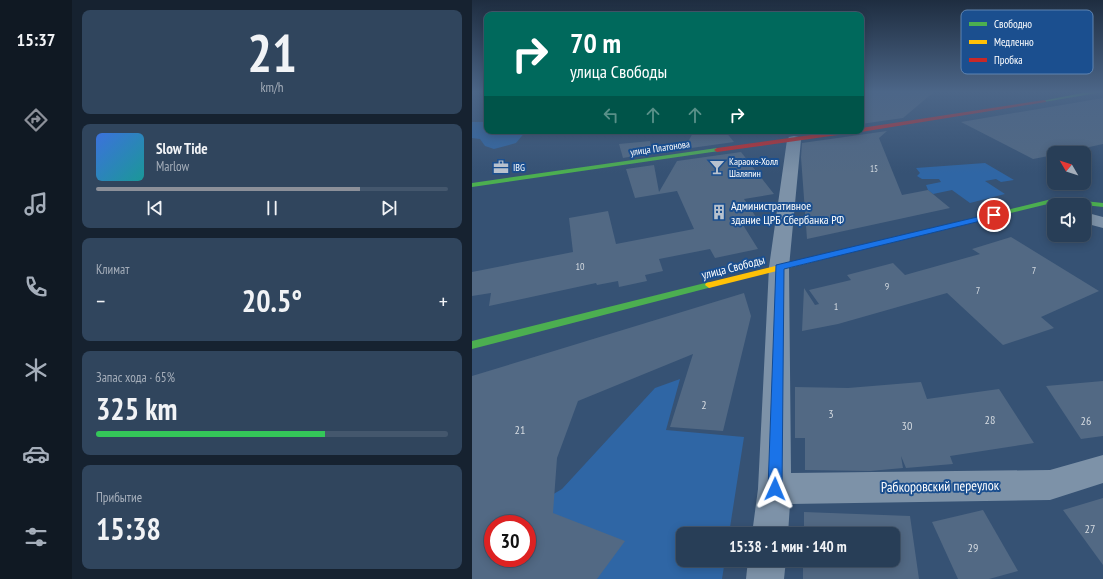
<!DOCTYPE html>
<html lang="ru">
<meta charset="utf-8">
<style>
body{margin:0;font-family:"PT Sans Narrow",sans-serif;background:#30455d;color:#f1f3f6;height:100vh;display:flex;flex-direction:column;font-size:15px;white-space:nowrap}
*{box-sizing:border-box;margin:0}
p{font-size:13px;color:#a5aeba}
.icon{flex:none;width:22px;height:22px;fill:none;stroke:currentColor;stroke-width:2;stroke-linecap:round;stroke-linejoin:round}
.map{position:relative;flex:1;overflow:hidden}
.panel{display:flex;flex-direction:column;gap:10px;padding:10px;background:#162230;width:400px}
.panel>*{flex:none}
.banner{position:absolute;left:12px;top:12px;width:380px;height:122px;border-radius:8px;box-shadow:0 2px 10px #0003,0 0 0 1px #44576d;background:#00695c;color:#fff;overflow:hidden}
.needle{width:26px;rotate:309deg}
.fabs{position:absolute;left:575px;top:146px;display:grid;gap:8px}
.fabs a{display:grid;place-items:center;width:44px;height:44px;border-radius:8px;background:#283e57;box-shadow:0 2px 10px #0003,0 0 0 1px #44576d;font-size:20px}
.speed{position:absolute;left:12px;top:515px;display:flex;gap:8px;font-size:20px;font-weight:700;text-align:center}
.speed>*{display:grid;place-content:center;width:52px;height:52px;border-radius:50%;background:#283e57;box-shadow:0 2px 10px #0003,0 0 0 1px #44576d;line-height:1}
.speed .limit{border:6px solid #d22;background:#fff;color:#111}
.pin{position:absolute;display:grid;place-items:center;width:34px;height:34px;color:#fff;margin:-17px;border:2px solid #fff;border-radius:50%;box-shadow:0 1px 4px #0007}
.me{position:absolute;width:44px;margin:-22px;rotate:1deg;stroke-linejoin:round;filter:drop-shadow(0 0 3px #0008)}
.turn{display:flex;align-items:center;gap:14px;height:84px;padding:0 20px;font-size:18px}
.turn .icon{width:52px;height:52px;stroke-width:2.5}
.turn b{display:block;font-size:28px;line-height:34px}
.lanes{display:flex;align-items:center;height:38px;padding:0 20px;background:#0003;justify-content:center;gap:20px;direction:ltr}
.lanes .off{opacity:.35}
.big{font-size:30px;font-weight:700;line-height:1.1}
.panel .tile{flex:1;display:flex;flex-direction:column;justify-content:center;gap:6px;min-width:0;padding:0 14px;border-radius:8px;background:#30455d}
.panel .dial{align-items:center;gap:0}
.dial b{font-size:52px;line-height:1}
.song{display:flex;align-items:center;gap:12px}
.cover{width:48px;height:48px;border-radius:6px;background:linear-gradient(135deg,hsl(220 70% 55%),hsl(180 70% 35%))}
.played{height:4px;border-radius:2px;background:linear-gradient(90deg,#8c9099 75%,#44576d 75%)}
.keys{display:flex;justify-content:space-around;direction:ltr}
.heat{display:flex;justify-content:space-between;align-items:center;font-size:22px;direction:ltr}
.charge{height:6px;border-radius:3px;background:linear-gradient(90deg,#34c759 65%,#44576d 0)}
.trip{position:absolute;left:204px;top:527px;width:224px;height:40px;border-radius:8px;background:#283e57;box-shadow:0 2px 10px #0003,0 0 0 1px #44576d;font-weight:700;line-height:40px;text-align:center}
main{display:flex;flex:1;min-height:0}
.tab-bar{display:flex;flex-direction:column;width:72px;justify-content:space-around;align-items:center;background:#101923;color:#a5aeba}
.tab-bar .icon{width:28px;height:28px}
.tab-bar .current{color:#8c9099}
.tab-bar b{font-size:18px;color:#f1f3f6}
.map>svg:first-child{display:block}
</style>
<main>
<nav class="tab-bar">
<b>15:37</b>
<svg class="icon current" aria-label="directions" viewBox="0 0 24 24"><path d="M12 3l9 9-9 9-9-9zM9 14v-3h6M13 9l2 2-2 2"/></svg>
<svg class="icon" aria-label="music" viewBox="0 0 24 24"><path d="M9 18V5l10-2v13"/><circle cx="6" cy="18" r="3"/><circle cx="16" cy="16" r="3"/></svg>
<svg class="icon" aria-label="phone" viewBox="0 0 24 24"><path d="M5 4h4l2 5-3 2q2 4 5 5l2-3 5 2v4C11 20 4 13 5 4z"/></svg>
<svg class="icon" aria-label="climate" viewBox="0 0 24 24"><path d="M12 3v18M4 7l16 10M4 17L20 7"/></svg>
<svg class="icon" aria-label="car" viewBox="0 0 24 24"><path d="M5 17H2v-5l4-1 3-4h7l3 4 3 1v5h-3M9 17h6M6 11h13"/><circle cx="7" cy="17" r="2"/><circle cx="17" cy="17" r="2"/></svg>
<svg class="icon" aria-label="filters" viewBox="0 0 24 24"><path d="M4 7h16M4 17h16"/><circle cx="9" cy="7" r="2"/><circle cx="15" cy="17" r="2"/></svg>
</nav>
<section class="panel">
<div class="tile dial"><b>21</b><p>km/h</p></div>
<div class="tile">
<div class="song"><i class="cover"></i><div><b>Slow Tide</b><p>Marlow</p></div></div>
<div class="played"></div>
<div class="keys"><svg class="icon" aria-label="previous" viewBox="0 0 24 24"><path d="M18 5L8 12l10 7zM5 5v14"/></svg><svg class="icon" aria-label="pause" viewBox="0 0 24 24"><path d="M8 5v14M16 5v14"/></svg><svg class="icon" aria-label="next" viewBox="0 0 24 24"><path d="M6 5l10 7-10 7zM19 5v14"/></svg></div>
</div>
<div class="tile"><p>Климат</p>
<div class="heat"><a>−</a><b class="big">20.5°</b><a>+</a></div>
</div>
<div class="tile"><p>Запас хода · 65%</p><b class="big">325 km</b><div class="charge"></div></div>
<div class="tile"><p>Прибытие</p><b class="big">15:38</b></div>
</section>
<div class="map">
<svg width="631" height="579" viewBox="0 0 631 579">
<rect width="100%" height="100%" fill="#365274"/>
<g fill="#2f66a5">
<polygon points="0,122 15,122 15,131 54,131 44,143 22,149 13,146 8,139 0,138"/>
<polygon points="513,163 542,180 529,182 524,179 513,181 533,194 498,203 480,190 461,194 456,190 454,185 469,182 467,179 450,179 445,176 448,173 444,168"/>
<polygon points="208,379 194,430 272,437 257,534 211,534 211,560 253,560 250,579 0,579 0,542 21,558 55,558 55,524 31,524 90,489 183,388"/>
</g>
<g fill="#526984" fill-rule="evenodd">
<polygon points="389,91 463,91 431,118 389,124"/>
<polygon points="631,98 631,144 590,153 582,153 582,155 561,159 489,122"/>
<polygon points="222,131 253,131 262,142 212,149"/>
<polygon points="415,131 407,138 430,195 456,190 478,208 335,239 329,157 330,143"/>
<polygon points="178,141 180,153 151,158 147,144"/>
<polygon points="269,152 302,194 272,199 284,217 268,220 286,249 243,258 238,249 187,259 191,271 173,275 175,281 147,287 146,281 125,285 124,283 17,306 19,293 0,296 0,272 101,252 97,218 136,211 144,244 222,229 205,191 163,198 154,169 182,165 187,192 205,161"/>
<polygon points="539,237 627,291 569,317 582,328 531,345 475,293 366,324 330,331 332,288 343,305 347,304 337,290 379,280 375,275 421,263 433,275 508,254 500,249"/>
<path d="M 272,293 L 279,316 L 251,431 L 198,427 L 221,354 L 106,401 L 85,458 L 81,513 L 153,541 L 125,579 L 0,579 L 0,376 ZM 21,524 L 55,524 L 55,558 L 21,558 Z"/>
<polygon points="631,381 631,436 609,439 574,386"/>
<polygon points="449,382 455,399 527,389 562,443 478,456 481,464 434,468 429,456 431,468 398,471 333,470 333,438 323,438 323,387 376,388"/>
<polygon points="631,498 631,565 591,510"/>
<polygon points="511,510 546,571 517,579 486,579 460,522"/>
<polygon points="332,512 438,516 447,579 331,579 331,560 421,560 421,534 332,534"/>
</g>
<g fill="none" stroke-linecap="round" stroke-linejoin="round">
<g fill="#7d92a8" fill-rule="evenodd">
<polygon points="322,136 327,137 329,140 317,267 319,473 578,470 631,455 631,483 578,500 318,504 316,534 280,534 286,489 297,267 315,140 317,137"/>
<polygon points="612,212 631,217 631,228 612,223"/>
<polygon points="276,560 314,560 312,579 274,579"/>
</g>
<g fill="#4caf50" fill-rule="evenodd">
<polygon points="620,91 631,92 572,102 570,101"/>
<polygon points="245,148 247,149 247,151 0,187 0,183"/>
<polygon points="584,198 631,203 631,207 584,202 357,257 353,255 357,253"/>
<polygon points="237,282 240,283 241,285 240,287 0,349 0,341"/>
</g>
<polygon fill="#ffc107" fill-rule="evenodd" points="357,253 361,255 360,257 237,288 233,285 234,283"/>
<g fill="#c62828" fill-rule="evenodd">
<polygon points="572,100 574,101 574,102 389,132 387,131 389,131 389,128"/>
<polygon points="368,131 383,131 380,133 245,152 242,150 245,148"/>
</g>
</g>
<linearGradient id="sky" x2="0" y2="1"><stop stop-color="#1e2d40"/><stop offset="0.53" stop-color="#4c6688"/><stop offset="1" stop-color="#4c6688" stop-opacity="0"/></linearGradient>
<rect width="631" height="173" fill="url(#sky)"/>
<polygon fill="#1a73e8" stroke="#114b97" points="522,213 525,213 525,217 312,269 310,489 308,493 303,495 298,493 296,489 304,265"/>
<defs>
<g id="office-bare" transform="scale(1.2)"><path d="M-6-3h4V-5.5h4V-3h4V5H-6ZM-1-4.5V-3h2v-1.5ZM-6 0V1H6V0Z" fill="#b9c2ce" stroke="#1b4f8f" stroke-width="2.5" paint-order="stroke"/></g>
<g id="bar-bare" transform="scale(1.2)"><path d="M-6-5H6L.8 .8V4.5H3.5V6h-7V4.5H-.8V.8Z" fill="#b9c2ce" stroke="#1b4f8f" stroke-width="2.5" paint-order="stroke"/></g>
<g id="building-bare" transform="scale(1.2)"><path d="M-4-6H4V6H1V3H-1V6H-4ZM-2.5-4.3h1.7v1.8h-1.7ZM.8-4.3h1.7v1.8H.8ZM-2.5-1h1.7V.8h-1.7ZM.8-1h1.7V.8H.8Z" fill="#b9c2ce" stroke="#1b4f8f" stroke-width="2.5" paint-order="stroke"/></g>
</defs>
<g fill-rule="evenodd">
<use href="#office-bare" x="29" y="167"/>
<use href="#bar-bare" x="245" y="167"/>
<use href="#building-bare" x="247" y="212"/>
</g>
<g text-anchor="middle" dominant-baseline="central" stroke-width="4" stroke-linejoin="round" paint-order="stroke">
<g font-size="9" fill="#d4dae0">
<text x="402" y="168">15</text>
</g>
<g font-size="10" fill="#fff" stroke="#1b4f8f">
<text transform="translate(188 148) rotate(-8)">улица Платонова</text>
</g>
<g font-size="10" fill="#fff" stroke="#1b4f8f" text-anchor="start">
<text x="257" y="161">Караоке-Холл<tspan x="257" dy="12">Шаляпин</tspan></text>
<text x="41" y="167">IBG</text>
</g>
<g font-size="10" fill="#d4dae0">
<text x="108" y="266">10</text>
<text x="562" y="270">7</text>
<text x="415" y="286">9</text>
<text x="506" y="290">7</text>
<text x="364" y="306">1</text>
</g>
<g font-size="12" fill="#fff" stroke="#1b4f8f" text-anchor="start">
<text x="259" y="205">Административное<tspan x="259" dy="14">здание ЦРБ Сбербанка РФ</tspan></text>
</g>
<g font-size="12" fill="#fff" stroke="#1b4f8f">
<text transform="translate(261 267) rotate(-14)">улица Свободы</text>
</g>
<g font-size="12" fill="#d4dae0">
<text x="232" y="404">2</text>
<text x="359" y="413">3</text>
<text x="518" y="419">28</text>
<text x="614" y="420">26</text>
<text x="435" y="425">30</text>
<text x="48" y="429">21</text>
<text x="618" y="528">27</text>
<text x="501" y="547">29</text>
</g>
<g font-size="14" fill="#fff" stroke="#1b4f8f">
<text transform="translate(468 486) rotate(-1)">Рабкоровский переулок</text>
</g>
</g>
<rect x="489" y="10" width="132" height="64" rx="6" fill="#1b4f8f" stroke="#5f84b1" stroke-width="1"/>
<rect x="497" y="22" width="18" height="4" fill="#4caf50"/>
<rect x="497" y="40" width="18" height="4" fill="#ffc107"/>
<rect x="497" y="58" width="18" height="4" fill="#c62828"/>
<g font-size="11" fill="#fff">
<text x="522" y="28">Свободно</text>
<text x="522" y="46">Медленно</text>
<text x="522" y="64">Пробка</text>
</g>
</svg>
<div class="fabs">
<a><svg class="needle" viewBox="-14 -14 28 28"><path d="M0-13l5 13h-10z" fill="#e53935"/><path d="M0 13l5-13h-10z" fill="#a5aeba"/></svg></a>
<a><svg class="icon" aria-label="sound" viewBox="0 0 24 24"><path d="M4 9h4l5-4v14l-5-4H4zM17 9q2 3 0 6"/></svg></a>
</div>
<div class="speed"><div class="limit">30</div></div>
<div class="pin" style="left:522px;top:215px;background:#d93025"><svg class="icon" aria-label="arrive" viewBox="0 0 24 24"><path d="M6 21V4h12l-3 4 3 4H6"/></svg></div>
<svg class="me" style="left:303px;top:489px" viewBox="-20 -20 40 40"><path d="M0-17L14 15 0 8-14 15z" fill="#1a73e8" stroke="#fff" stroke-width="4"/></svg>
<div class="trip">15:38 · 1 мин · 140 m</div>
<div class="banner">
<div class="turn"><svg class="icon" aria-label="right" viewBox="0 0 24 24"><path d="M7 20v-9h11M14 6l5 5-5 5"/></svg><div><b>70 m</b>улица Свободы</div></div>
<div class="lanes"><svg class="icon off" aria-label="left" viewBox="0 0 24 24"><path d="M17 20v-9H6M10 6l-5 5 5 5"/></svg><svg class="icon off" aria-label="ahead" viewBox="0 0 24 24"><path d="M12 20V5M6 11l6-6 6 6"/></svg><svg class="icon off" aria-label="ahead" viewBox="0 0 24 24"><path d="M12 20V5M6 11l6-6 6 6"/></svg><svg class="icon" aria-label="right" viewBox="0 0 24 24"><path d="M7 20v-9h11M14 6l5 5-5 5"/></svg></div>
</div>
</div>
</main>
